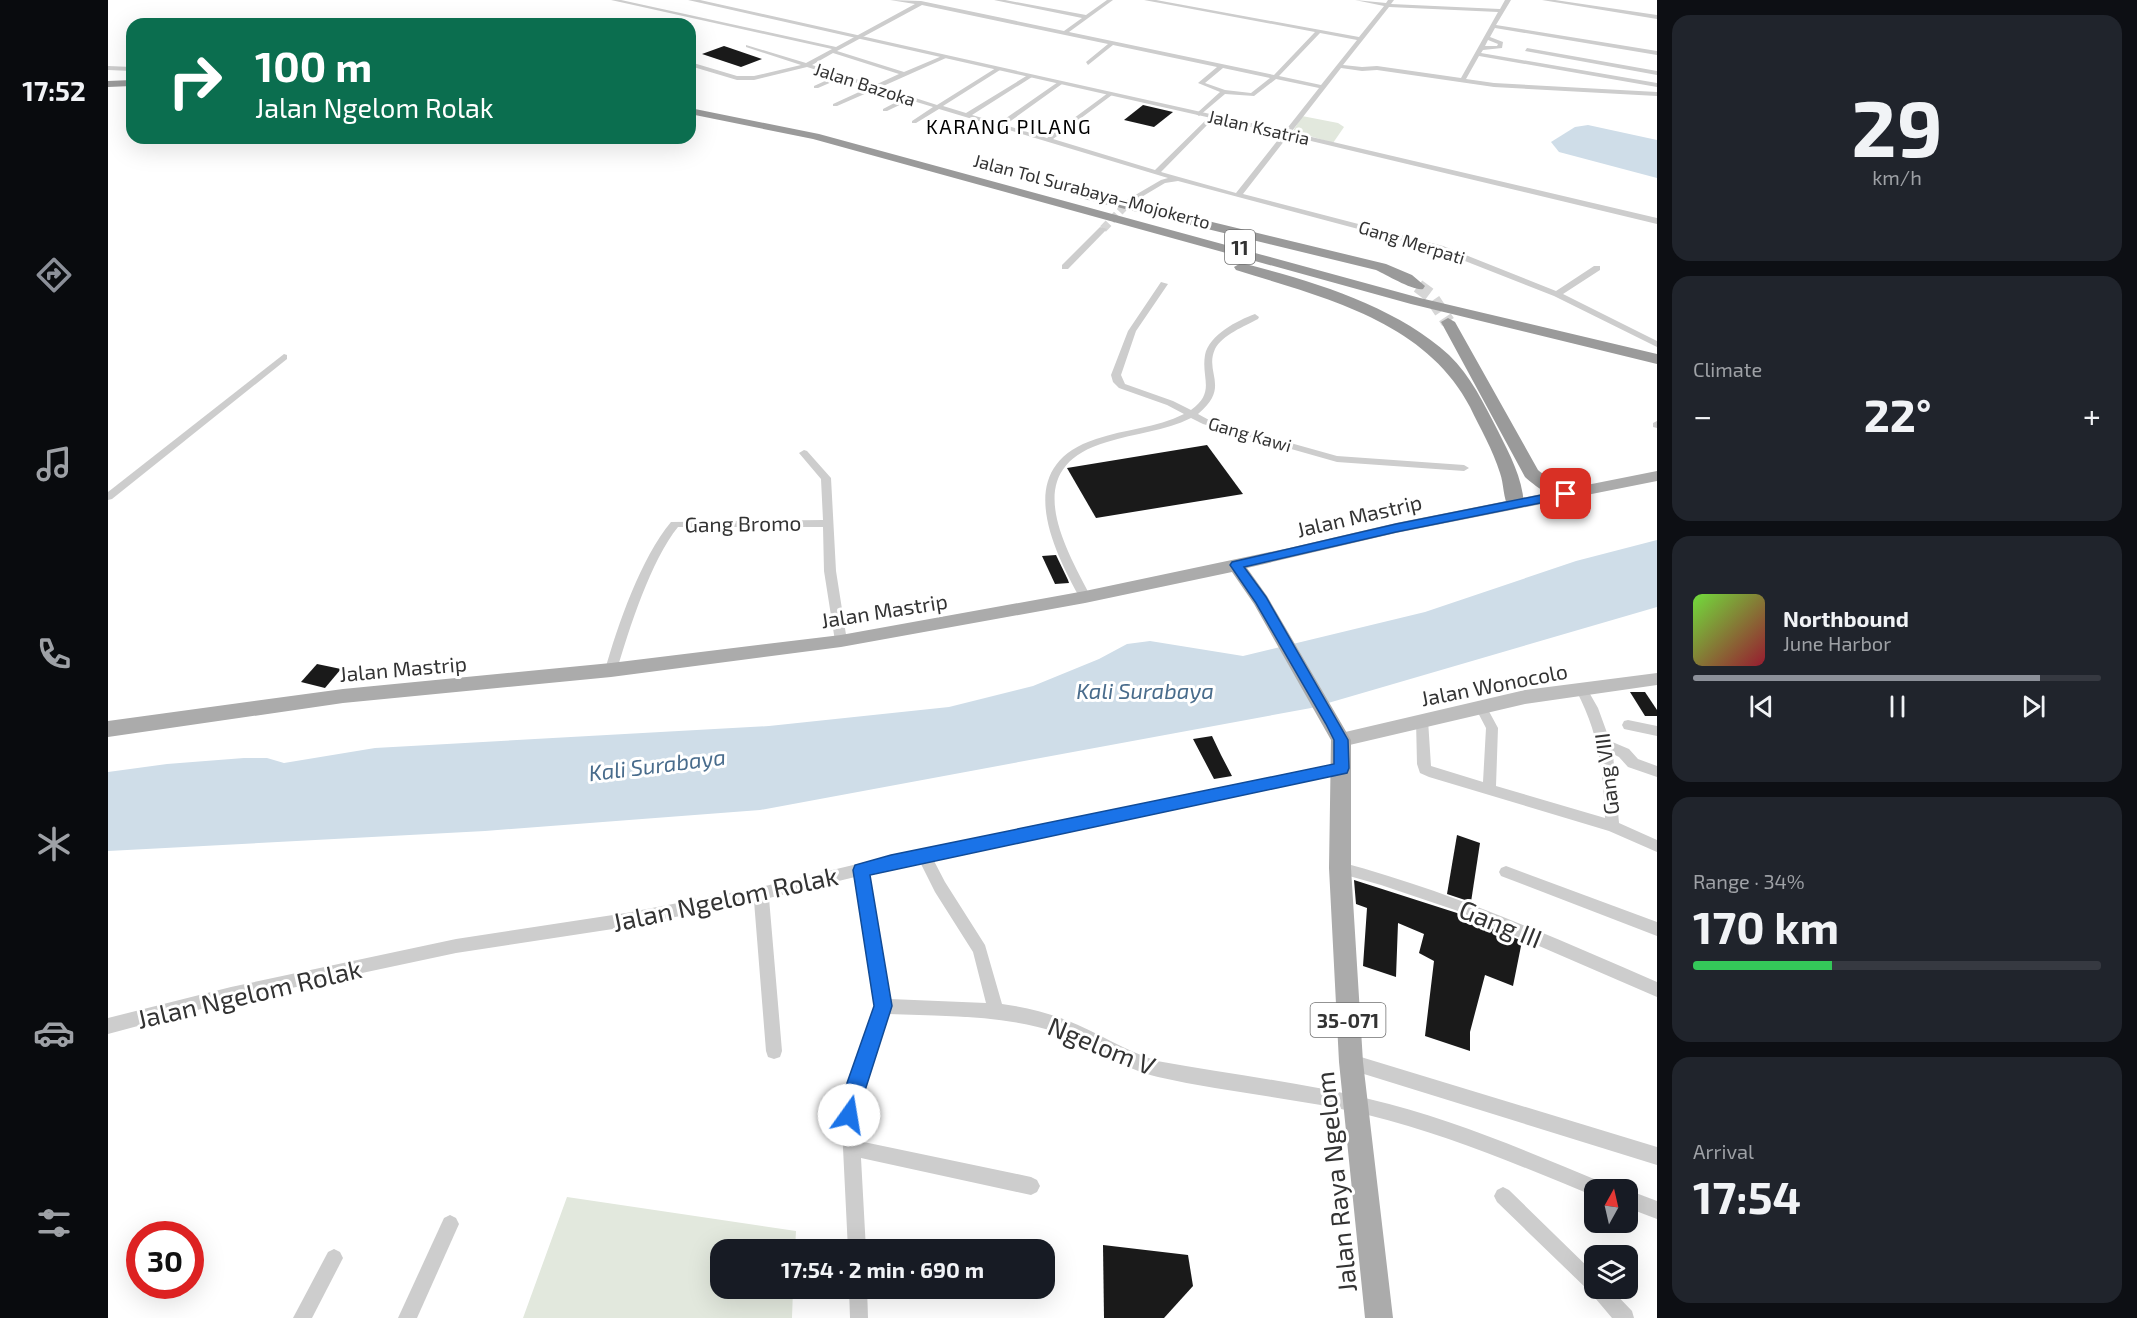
<!DOCTYPE html>
<meta charset="utf-8">
<style>
body{margin:0;font-family:"Exo 2",sans-serif;background:#20242c;color:#f1f3f6;height:100vh;display:flex;flex-direction:column;font-size:22px;white-space:nowrap}
*{box-sizing:border-box;margin:0}
p{font-size:20px;color:#9ea1a6}
.icon{flex:none;width:33px;height:33px;fill:none;stroke:currentColor;stroke-width:2;stroke-linecap:round;stroke-linejoin:round}
.map{position:relative;flex:1;overflow:hidden}
.drawer{display:flex;flex-direction:column;gap:15px;padding:15px;background:#0d0f14;width:480px}
.drawer>*{flex:none}
.top-card{position:absolute;left:18px;top:18px;width:570px;height:126px;border-radius:18px;box-shadow:0 6px 24px #0002;background:#0b6e4f;color:#fff;overflow:hidden}
.needle{width:39px;rotate:8deg}
.buttons{position:absolute;left:1476px;top:1179px;display:grid;gap:12px}
.buttons a{display:grid;place-items:center;width:54px;height:54px;border-radius:12px;background:#171b24;box-shadow:0 6px 24px #0002;font-size:30px}
.speed{position:absolute;left:18px;top:1221px;display:flex;gap:12px;font-size:30px;font-weight:700;text-align:center}
.speed>*{display:grid;place-content:center;width:78px;height:78px;border-radius:50%;background:#171b24;box-shadow:0 6px 24px #0002;line-height:1}
.speed .limit{border:9px solid #d22;background:#fff;color:#111}
.pin{position:absolute;display:grid;place-items:center;width:51px;height:51px;color:#fff;margin:-26px;border-radius:12px;box-shadow:0 3px 9px #0006}
.me{position:absolute;width:66px;margin:-33px;rotate:13deg;stroke-linejoin:round;filter:drop-shadow(0 0 4px #0008)}
.turn{display:flex;align-items:center;gap:21px;height:126px;padding:0 30px;font-size:27px}
.turn .icon{width:78px;height:78px;stroke-width:2.5}
.turn b{display:block;font-size:42px;line-height:51px}
.big{font-size:45px;font-weight:700;line-height:1.1}
.drawer .card{flex:1;display:flex;flex-direction:column;justify-content:center;gap:9px;min-width:0;padding:0 21px;border-radius:18px;background:#20242c}
.drawer .dial{align-items:center;gap:0}
.dial b{font-size:78px;line-height:1}
.song{display:flex;align-items:center;gap:18px}
.cover{width:72px;height:72px;border-radius:9px;background:linear-gradient(135deg,hsl(100 70% 55%),hsl(350 70% 35%))}
.played{height:6px;border-radius:3px;background:linear-gradient(90deg,#8c9099 85%,#363941 85%)}
.keys{display:flex;justify-content:space-around;direction:ltr}
.heat{display:flex;justify-content:space-between;align-items:center;font-size:33px;direction:ltr}
.charge{height:9px;border-radius:4px;background:linear-gradient(90deg,#34c759 34%,#363941 0)}
.trip{position:absolute;left:602px;top:1239px;width:345px;height:60px;border-radius:18px;background:#171b24;box-shadow:0 6px 24px #0002;font-weight:700;line-height:60px;text-align:center}
main{display:flex;flex:1;min-height:0}
.tab-bar{display:flex;flex-direction:column;width:108px;justify-content:space-around;align-items:center;background:#090b0e;color:#9ea1a6}
.tab-bar .icon{width:42px;height:42px}
.tab-bar .active{color:#8c9099}
.tab-bar b{font-size:27px;color:#f1f3f6}
.map>svg:first-child{display:block}
</style>
<main>
<nav class="tab-bar">
<b>17:52</b>
<svg class="icon active" aria-label="directions" viewBox="0 0 24 24"><path d="M12 3l9 9-9 9-9-9zM9 14v-3h6M13 9l2 2-2 2"/></svg>
<svg class="icon" aria-label="music" viewBox="0 0 24 24"><path d="M9 18V5l10-2v13"/><circle cx="6" cy="18" r="3"/><circle cx="16" cy="16" r="3"/></svg>
<svg class="icon" aria-label="phone" viewBox="0 0 24 24"><path d="M5 4h4l2 5-3 2q2 4 5 5l2-3 5 2v4C11 20 4 13 5 4z"/></svg>
<svg class="icon" aria-label="climate" viewBox="0 0 24 24"><path d="M12 3v18M4 7l16 10M4 17L20 7"/></svg>
<svg class="icon" aria-label="car" viewBox="0 0 24 24"><path d="M5 17H2v-5l4-1 3-4h7l3 4 3 1v5h-3M9 17h6M6 11h13"/><circle cx="7" cy="17" r="2"/><circle cx="17" cy="17" r="2"/></svg>
<svg class="icon" aria-label="filters" viewBox="0 0 24 24"><path d="M4 7h16M4 17h16"/><circle cx="9" cy="7" r="2"/><circle cx="15" cy="17" r="2"/></svg>
</nav>
<div class="map">
<svg width="1549" height="1318" viewBox="0 0 1549 1318">
<rect width="100%" height="100%" fill="#fff"/>
<g fill="#e2e8dd">
<polygon points="1194,116 1230,123 1236,127 1225,143 1185,131"/>
<polygon points="459,1197 688,1231 687,1249 612,1250 612,1288 685,1289 684,1318 415,1318"/>
</g>
<g fill="#cfdde8">
<polygon points="1480,125 1549,140 1549,178 1451,152 1443,142 1467,127"/>
<polygon points="1549,540 1549,607 1203,708 652,810 377,831 0,851 0,772 59,764 136,758 159,758 176,763 267,748 661,726 841,707 925,686 991,659 1019,644 1042,641 1135,656 1317,612 1468,561"/>
</g>
<g fill="#1a1a1a">
<polygon points="616,46 619,47 654,59 633,67 594,54"/>
<polygon points="1035,105 1065,112 1046,127 1016,120"/>
<polygon points="1099,445 1135,494 988,518 959,468"/>
<polygon points="948,555 960,580 961,583 947,584 934,556"/>
<polygon points="209,664 233,669 217,688 193,682"/>
<polygon points="1522,692 1537,692 1549,710 1549,716 1537,716"/>
<polygon points="1104,736 1113,755 1124,776 1106,779 1085,739"/>
<polygon points="1349,835 1372,843 1363,902 1339,894"/>
<polygon points="1246,880 1349,913 1414,941 1405,986 1377,975 1362,1032 1362,1051 1317,1036 1326,961 1311,953 1316,934 1290,923 1288,977 1255,966 1259,908 1248,904"/>
<polygon points="995,1245 1080,1255 1085,1286 1056,1318 996,1318"/>
</g>
<g fill="none" stroke-linecap="round" stroke-linejoin="round">
<polyline stroke="#d6d6d6" stroke-width="8" stroke-dasharray="8 4" stroke-linecap="butt" points="995,229 1020,203"/>
<polyline stroke="#d6d6d6" stroke-width="14" stroke-dasharray="14 7" stroke-linecap="butt" points="1310,286 1322,295 1340,322"/>
<g fill="#cdcdcd" fill-rule="evenodd">
<path d="M 503,0 L 513,0 L 728,47 L 807,4 L 782,0 L 813,1 L 956,31 L 974,18 L 886,0 L 897,0 L 978,15 L 999,0 L 1005,0 L 961,32 L 1166,75 L 1207,32 L 1036,0 L 1048,0 L 1251,37 L 1276,6 L 1247,0 L 1278,3 L 1280,0 L 1286,0 L 1283,4 L 1392,9 L 1397,0 L 1403,0 L 1388,25 L 1549,51 L 1549,55 L 1387,28 L 1382,37 L 1395,42 L 1394,48 L 1375,50 L 1373,53 L 1549,83 L 1549,87 L 1371,56 L 1358,79 L 1386,83 L 1549,92 L 1549,96 L 1386,87 L 1269,70 L 1254,71 L 1233,68 L 1135,194 L 1335,246 L 1448,291 L 1486,266 L 1492,266 L 1492,270 L 1455,294 L 1549,341 L 1549,347 L 1446,296 L 1329,250 L 1070,181 L 1057,183 L 1020,205 L 1016,203 L 1017,201 L 1053,180 L 1060,178 L 831,109 L 808,123 L 804,123 L 804,121 L 825,107 L 802,100 L 779,111 L 775,111 L 775,109 L 796,98 L 768,89 L 729,106 L 725,106 L 725,104 L 762,87 L 733,78 L 710,88 L 706,88 L 706,86 L 728,76 L 699,67 L 646,80 L 629,80 L 582,66 L 582,62 L 629,76 L 646,76 L 693,65 L 638,47 L 638,45 L 698,63 L 724,49 ZM 814,5 L 1000,44 L 978,62 L 980,65 L 1005,45 L 1109,67 L 1090,83 L 1112,92 L 1089,113 L 1088,114 L 1091,116 L 1117,94 L 1146,96 L 1168,79 L 1211,88 L 1128,193 L 1053,172 L 1106,118 L 1106,116 L 1102,116 L 1047,170 L 945,139 L 1004,95 L 1004,93 L 1000,93 L 939,138 L 897,125 L 954,84 L 954,82 L 950,82 L 891,123 L 864,115 L 924,77 L 924,75 L 920,75 L 858,113 L 835,106 L 892,70 L 892,68 L 888,68 L 829,105 L 773,87 L 838,58 L 838,56 L 834,56 L 796,72 L 729,51 ZM 1281,7 L 1390,12 L 1353,78 L 1269,66 L 1254,67 L 1235,65 ZM 1212,33 L 1249,40 L 1213,85 L 1171,76 ZM 1380,40 L 1390,44 L 1389,46 L 1377,46 ZM 725,53 L 791,74 L 767,85 L 704,65 ZM 1115,68 L 1162,78 L 1143,93 L 1117,90 L 1097,83 Z"/>
<polygon points="1434,0 1447,0 1549,15 1549,19"/>
<polygon points="1419,48 1549,71 1549,75 1417,51"/>
<polygon points="0,66 24,67 24,71 0,70"/>
<polygon points="992,227 999,229 960,269 954,269 954,265"/>
<path d="M 1053,282 L 1060,284 L 1028,331 L 1013,375 L 1017,384 L 1065,401 L 1083,410 C 1108,392 1093,379 1097,355 C 1101,335 1130,320 1147,314 L 1151,317 L 1150,319 C 1137,326 1114,335 1107,349 C 1096,373 1123,387 1090,414 L 1101,420 L 1229,456 L 1356,465 L 1361,468 L 1356,471 L 1229,462 L 1095,424 L 1083,418 C 1057,431 1027,433 999,442 C 911,467 954,542 983,597 L 977,601 L 973,600 C 943,546 904,466 988,439 C 1017,429 1048,428 1076,414 L 1059,405 L 1011,388 L 1005,382 L 1003,375 L 1020,331 Z"/>
<polygon points="176,354 179,355 179,359 4,499 0,500 0,492"/>
<polygon points="1549,421 1549,428 1545,427 1545,423"/>
<path d="M 696,450 L 699,451 L 723,478 L 728,571 L 739,641 L 737,644 L 733,645 L 727,641 L 716,571 L 715,527 L 570,527 C 543,560 521,629 509,670 L 507,673 L 499,673 L 497,670 C 510,624 533,558 563,522 L 715,520 L 713,479 L 691,453 Z"/>
<path d="M 1474,685 L 1478,687 L 1490,708 L 1502,741 L 1521,749 L 1530,759 L 1549,766 L 1549,777 L 1520,767 L 1511,757 L 1505,754 L 1511,823 L 1549,840 L 1549,852 L 1501,831 L 1321,777 L 1312,773 L 1309,764 L 1308,720 L 1310,717 L 1318,717 L 1320,720 L 1323,766 L 1375,782 L 1378,728 L 1367,707 L 1369,704 L 1377,704 L 1390,728 L 1388,786 L 1497,818 C 1495,769 1491,734 1468,690 L 1470,687 Z"/>
<polygon points="1520,720 1549,726 1549,736 1516,729 1514,725 1516,721"/>
<path d="M 1234,763 L 1239,764 L 1241,768 L 1239,772 L 1234,773 L 825,859 L 837,882 L 877,945 L 894,1004 C 916,1007 938,1012 958,1020 C 989,1032 1017,1051 1049,1061 C 1120,1074 1191,1082 1261,1099 C 1343,1118 1421,1152 1498,1184 L 1501,1190 L 1486,1190 L 1486,1196 C 1413,1166 1338,1134 1260,1115 C 1191,1098 1120,1093 1050,1077 C 1014,1069 985,1045 951,1033 C 896,1015 838,1016 780,1014 L 750,1103 L 749,1127 L 751,1141 L 923,1177 L 929,1180 L 932,1186 L 929,1192 L 923,1195 L 753,1158 L 758,1250 L 740,1250 L 735,1148 L 733,1127 L 734,1103 L 767,1006 L 747,877 L 661,898 L 674,1051 L 672,1057 L 666,1059 L 660,1057 L 658,1051 L 646,901 L 518,927 L 348,953 L 123,1001 L 0,1034 L 0,1018 L 123,987 L 348,939 L 518,913 L 653,887 L 783,856 ZM 812,862 L 827,892 L 865,952 L 878,1003 L 782,999 L 761,874 Z"/>
<path d="M 1232,862 C 1342,891 1445,937 1549,982 L 1549,997 L 1350,911 L 1273,885 L 1227,872 L 1225,868 L 1227,864 Z"/>
<polygon points="1398,866 1549,922 1549,936 1393,876 1391,872 1393,868"/>
<polygon points="1243,1054 1549,1147 1549,1165 1243,1070 1237,1068 1235,1062 1237,1056"/>
<polygon points="1395,1187 1401,1190 1486,1273 1486,1288 1502,1288 1524,1311 1526,1318 1504,1318 1482,1292 1389,1202 1386,1196 1389,1190"/>
<polygon points="1520,1190 1549,1201 1549,1219 1520,1208"/>
<polygon points="342,1215 348,1218 351,1224 309,1318 290,1318 336,1218"/>
<polygon points="226,1249 232,1252 235,1258 204,1318 185,1318 220,1252"/>
<polygon points="741,1288 759,1288 760,1318 742,1318"/>
</g>
<polygon fill="#cdcdcd" fill-rule="evenodd" points="580,0 592,0 1178,131 1549,218 1549,224 1178,135"/>
<polygon fill="#bdbdbd" fill-rule="evenodd" points="1549,673 1549,685 1417,704 1233,747 1227,745 1224,740 1227,735 1233,733 1417,690"/>
<polygon fill="#ababab" fill-rule="evenodd" points="1549,471 1549,481 1288,533 1139,568 1159,596 1243,740 1243,868 1255,1062 1285,1318 1257,1318 1231,1062 1221,868 1223,740 1146,604 1124,572 977,603 733,647 503,677 235,703 0,737 0,721 235,689 503,663 733,635 977,591 1181,548 1288,523"/>
<g fill="#9a9a9a" fill-rule="evenodd">
<polygon points="24,80 24,86 0,87 0,81"/>
<polygon points="582,108 711,134 1312,298 1549,354 1549,364 1303,304 705,139 582,114"/>
<path d="M 976,191 L 1278,264 L 1304,275 L 1317,286 L 1315,289 C 1305,291 1279,275 1268,270 L 972,198 L 970,195 Z"/>
<path d="M 1133,263 C 1202,280 1288,306 1341,355 C 1363,376 1376,404 1390,431 C 1402,455 1414,477 1416,504 L 1413,508 L 1401,508 C 1395,499 1396,484 1392,473 C 1385,450 1372,428 1362,407 C 1317,320 1213,297 1128,270 L 1126,267 Z"/>
<path d="M 1340,318 L 1347,322 L 1430,470 C 1440,479 1462,487 1467,494 L 1464,498 C 1448,502 1428,487 1417,477 L 1333,322 Z"/>
</g>
</g>
<polygon fill="#1a73e8" stroke="#114b97" stroke-width="1.5" points="1458,490 1464,494 1462,497 1288,532 1136,567 1158,597 1240,740 1241,768 1239,773 762,875 784,1006 747,1122 741,1124 734,1122 731,1115 732,1103 766,1006 745,870 747,865 783,855 1226,764 1226,740 1218,724 1148,603 1122,565 1124,562 1288,524"/>
<g text-anchor="middle" dominant-baseline="central" stroke-width="6" stroke-linejoin="round" paint-order="stroke">
<g font-size="18" fill="#333" stroke="#fff">
<text transform="translate(757 84) rotate(18)">Jalan Bazoka</text>
<text transform="translate(1151 127) rotate(13)">Jalan Ksatria</text>
<text transform="translate(984 191) rotate(15)">Jalan Tol Surabaya–Mojokerto</text>
<text transform="translate(1304 242) rotate(17)">Gang Merpati</text>
<text transform="translate(1142 434) rotate(16)">Gang Kawi</text>
</g>
<g font-size="20" letter-spacing="1.5" fill="#000" stroke="#fff">
<text x="901" y="126">KARANG PILANG</text>
</g>
<g fill="#fff" stroke="#707070" stroke-width="1.5">
<rect x="1117" y="230" width="30" height="34" rx="4.5"/>
<rect x="1202.5" y="1003" width="75" height="34" rx="4.5"/>
</g>
<g font-size="20" font-weight="bold" fill="#333">
<text x="1132" y="247">11</text>
<text x="1240" y="1020">35-071</text>
</g>
<g font-size="21" fill="#333" stroke="#fff">
<text transform="translate(1251 515) rotate(-13)">Jalan Mastrip</text>
<text transform="translate(635 523) rotate(-1)">Gang Bromo</text>
<text transform="translate(776 610) rotate(-9)">Jalan Mastrip</text>
<text transform="translate(295 668) rotate(-5)">Jalan Mastrip</text>
<text transform="translate(1386 684) rotate(-11)">Jalan Wonocolo</text>
<text transform="translate(1498 774) rotate(-97)">Gang VIII</text>
</g>
<g font-size="22" font-style="italic" fill="#496c8c" stroke="#fff">
<text x="1037" y="690">Kali Surabaya</text>
<text transform="translate(549 764) rotate(-7)">Kali Surabaya</text>
</g>
<g font-size="26" fill="#333" stroke="#fff">
<text transform="translate(617 898) rotate(-12)">Jalan Ngelom Rolak</text>
<text transform="translate(1393 923) rotate(22)">Gang III</text>
<text transform="translate(141 993) rotate(-13)">Jalan Ngelom Rolak</text>
<text transform="translate(994 1045) rotate(22)">Ngelom V</text>
<text transform="translate(1227 1182) rotate(-96)">Jalan Raya Ngelom</text>
</g>
</g>
</svg>
<div class="buttons">
<a><svg class="needle" viewBox="-14 -14 28 28"><path d="M0-13l5 13h-10z" fill="#e53935"/><path d="M0 13l5-13h-10z" fill="#9ea1a6"/></svg></a>
<a><svg class="icon" aria-label="layers" viewBox="0 0 24 24"><path d="M12 4l9 5-9 5-9-5zM3 14l9 5 9-5"/></svg></a>
</div>
<div class="speed"><div class="limit">30</div></div>
<div class="pin" style="left:1458px;top:494px;background:#d93025"><svg class="icon" aria-label="arrive" viewBox="0 0 24 24"><path d="M6 21V4h12l-3 4 3 4H6"/></svg></div>
<svg class="me" style="left:741px;top:1115px" viewBox="-20 -20 40 40"><circle r="19" fill="#fff"/><path d="M0-13L10 11 0 6-10 11z" fill="#1a73e8"/></svg>
<div class="trip">17:54 · 2 min · 690 m</div>
<div class="top-card">
<div class="turn"><svg class="icon" aria-label="right" viewBox="0 0 24 24"><path d="M7 20v-9h11M14 6l5 5-5 5"/></svg><div><b>100 m</b>Jalan Ngelom Rolak</div></div>
</div>
</div>
<section class="drawer">
<div class="card dial"><b>29</b><p>km/h</p></div>
<div class="card"><p>Climate</p>
<div class="heat"><a>−</a><b class="big">22°</b><a>+</a></div>
</div>
<div class="card">
<div class="song"><i class="cover"></i><div><b>Northbound</b><p>June Harbor</p></div></div>
<div class="played"></div>
<div class="keys"><svg class="icon" aria-label="previous" viewBox="0 0 24 24"><path d="M18 5L8 12l10 7zM5 5v14"/></svg><svg class="icon" aria-label="pause" viewBox="0 0 24 24"><path d="M8 5v14M16 5v14"/></svg><svg class="icon" aria-label="next" viewBox="0 0 24 24"><path d="M6 5l10 7-10 7zM19 5v14"/></svg></div>
</div>
<div class="card"><p>Range · 34%</p><b class="big">170 km</b><div class="charge"></div></div>
<div class="card"><p>Arrival</p><b class="big">17:54</b></div>
</section>
</main>
